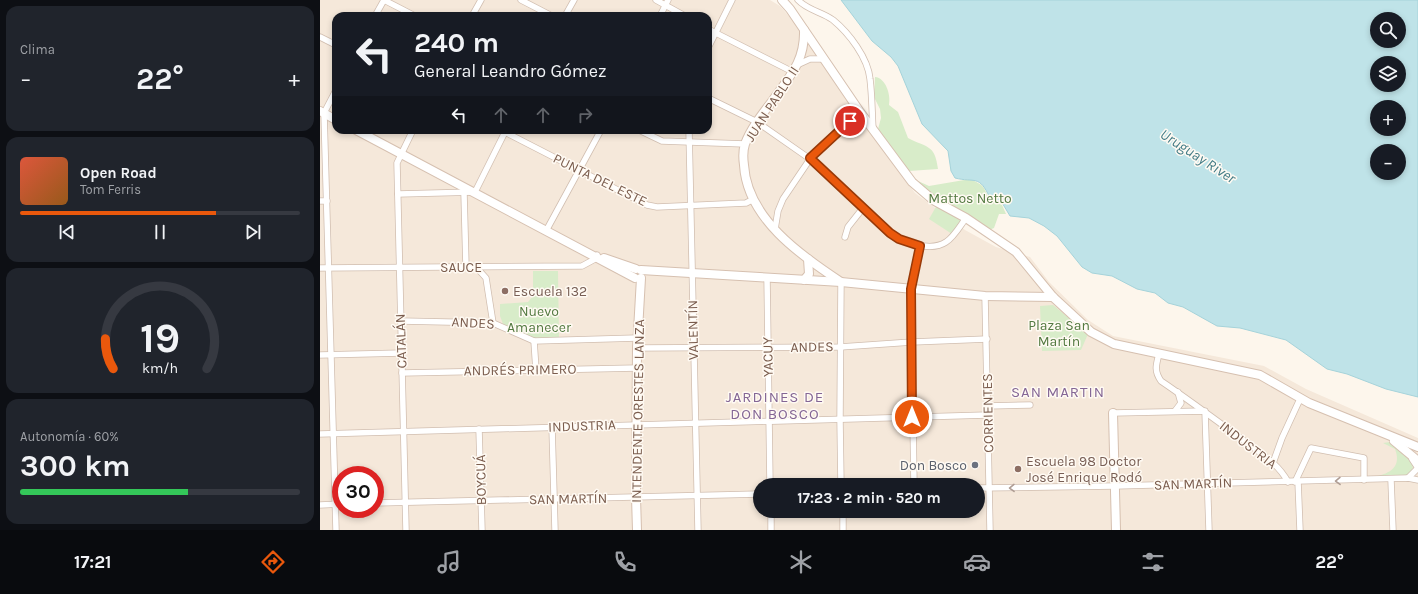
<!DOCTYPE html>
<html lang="es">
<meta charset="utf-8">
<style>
body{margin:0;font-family:Karla,sans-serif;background:#20242c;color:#f1f3f6;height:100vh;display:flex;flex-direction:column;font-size:15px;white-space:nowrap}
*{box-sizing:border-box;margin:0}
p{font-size:13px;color:#9ea1a6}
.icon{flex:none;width:22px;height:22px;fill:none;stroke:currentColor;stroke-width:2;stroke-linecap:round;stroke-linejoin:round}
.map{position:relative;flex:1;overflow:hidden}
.details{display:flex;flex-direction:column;gap:6px;padding:6px;background:#0d0f14;width:320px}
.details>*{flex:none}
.banner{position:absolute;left:12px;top:12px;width:380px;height:122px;border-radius:12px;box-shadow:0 2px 6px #0003;background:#171b24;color:#f1f3f6;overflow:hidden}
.controls{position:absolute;left:1050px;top:12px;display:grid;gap:8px}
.controls a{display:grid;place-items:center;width:36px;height:36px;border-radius:50%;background:#171b24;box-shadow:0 2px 6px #0003;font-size:20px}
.speed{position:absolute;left:12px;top:466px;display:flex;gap:8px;font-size:20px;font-weight:700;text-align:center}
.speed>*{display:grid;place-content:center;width:52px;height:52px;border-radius:50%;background:#171b24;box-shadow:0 2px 6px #0003;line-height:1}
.speed .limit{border:6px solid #d22;background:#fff;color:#111}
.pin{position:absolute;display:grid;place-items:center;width:34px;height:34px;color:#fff;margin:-17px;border:2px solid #fff;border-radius:50%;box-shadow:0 1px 4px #0007}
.me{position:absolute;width:44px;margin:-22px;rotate:0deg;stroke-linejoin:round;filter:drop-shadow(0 0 3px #0008)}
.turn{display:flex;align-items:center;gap:14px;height:84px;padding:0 16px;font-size:18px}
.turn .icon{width:52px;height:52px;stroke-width:2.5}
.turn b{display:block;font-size:28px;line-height:34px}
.lanes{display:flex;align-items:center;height:38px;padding:0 16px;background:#0003;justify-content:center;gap:20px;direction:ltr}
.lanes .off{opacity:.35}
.big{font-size:30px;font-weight:700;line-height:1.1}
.details .card{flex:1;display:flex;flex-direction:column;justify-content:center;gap:6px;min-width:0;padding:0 14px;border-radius:12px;background:#20242c}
.details .dial{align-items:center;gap:0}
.dial svg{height:104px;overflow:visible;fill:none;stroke:#363941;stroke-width:7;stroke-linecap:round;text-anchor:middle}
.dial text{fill:#f1f3f6;stroke:none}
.song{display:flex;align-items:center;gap:12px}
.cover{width:48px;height:48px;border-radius:6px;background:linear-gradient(135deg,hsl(10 70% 55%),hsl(30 70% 35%))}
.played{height:4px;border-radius:2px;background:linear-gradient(90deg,#ea580c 70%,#363941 70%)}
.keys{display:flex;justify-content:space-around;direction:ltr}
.heat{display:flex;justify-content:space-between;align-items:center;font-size:22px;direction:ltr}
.charge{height:6px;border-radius:3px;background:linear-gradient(90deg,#34c759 60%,#363941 0)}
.trip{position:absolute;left:433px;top:478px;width:232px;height:40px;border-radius:20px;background:#171b24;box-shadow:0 2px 6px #0003;font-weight:700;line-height:40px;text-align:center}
.menu{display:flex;height:64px;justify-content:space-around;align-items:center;background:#090b0e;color:#9ea1a6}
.menu .icon{width:28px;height:28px}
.menu .selected{color:#ea580c}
.menu b{font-size:18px;color:#f1f3f6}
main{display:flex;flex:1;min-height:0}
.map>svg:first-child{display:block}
</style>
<main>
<section class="details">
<div class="card"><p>Clima</p>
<div class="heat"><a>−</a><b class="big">22°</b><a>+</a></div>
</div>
<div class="card">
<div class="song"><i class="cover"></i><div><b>Open Road</b><p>Tom Ferris</p></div></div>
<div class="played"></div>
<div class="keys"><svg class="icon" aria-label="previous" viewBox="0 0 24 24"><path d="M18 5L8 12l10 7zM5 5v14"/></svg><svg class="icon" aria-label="pause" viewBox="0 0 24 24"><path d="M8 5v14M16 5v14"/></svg><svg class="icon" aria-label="next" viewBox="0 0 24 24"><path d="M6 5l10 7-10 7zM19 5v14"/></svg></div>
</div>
<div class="card dial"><svg viewBox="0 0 100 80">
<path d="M14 69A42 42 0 1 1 86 69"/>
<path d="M14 69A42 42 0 0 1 8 46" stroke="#ea580c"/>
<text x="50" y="56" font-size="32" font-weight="700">19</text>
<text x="50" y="72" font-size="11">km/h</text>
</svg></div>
<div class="card"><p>Autonomía · 60%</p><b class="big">300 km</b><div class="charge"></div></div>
</section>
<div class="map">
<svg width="1098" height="530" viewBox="0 0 1098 530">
<rect width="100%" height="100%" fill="#fdf6ec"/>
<path fill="#f5e8da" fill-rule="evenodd" d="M 0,0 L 450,0 L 460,6 L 475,23 L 528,103 L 595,193 L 645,230 L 676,247 L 710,257 L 729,282 L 768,320 L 793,336 L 944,366 L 986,389 L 1098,438 L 1098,530 L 0,530 ZM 16,16 L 388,16 L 388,130 L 16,130 ZM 21,475 L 55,475 L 55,509 L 21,509 ZM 440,485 L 658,485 L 658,511 L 440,511 Z"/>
<g fill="#d8ecc9">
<path d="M 555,77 C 566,78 571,95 569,105 L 578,112 L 588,138 C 607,148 615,144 618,169 L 589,171 L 558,129 L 561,118 L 560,109 L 554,97 Z"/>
<path d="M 650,179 C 666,186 663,187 670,200 L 682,205 L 686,214 L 679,214 L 674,228 L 669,230 L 607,193 L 596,183 L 598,181 L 609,186 Z"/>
<polygon points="617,205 641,220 632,234 609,219"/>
<polygon points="213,271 238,271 239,339 216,339 183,324 180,316 180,304 208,302 213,296"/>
<polygon points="733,305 768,334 761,350 722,351 720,306"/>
<path d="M 1070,442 C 1080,446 1092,457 1093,468 L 1088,476 L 1058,476 C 1073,472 1081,465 1075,449 L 1063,443 Z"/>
</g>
<path fill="#bfe3e8" stroke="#a5d3da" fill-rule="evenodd" d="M 521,0 L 1098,0 L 1098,397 L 1066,389 L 1027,374 L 1007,369 L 966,340 L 920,328 L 897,326 L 863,307 L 848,303 L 835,293 L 817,289 L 792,276 L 772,273 L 762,267 L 737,236 L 724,226 L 709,218 L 690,216 L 681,201 L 670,198 C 659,174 655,183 635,178 L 631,171 L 628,151 L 602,124 L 578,66 L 571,57 L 552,41 ZM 1057,19 L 1079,19 L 1079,41 L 1057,41 ZM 1057,63 L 1079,63 L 1079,85 L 1057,85 ZM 1057,107 L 1079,107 L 1079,129 L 1057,129 ZM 1057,151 L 1079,151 L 1079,173 L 1057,173 Z"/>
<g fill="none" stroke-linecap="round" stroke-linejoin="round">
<g stroke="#d1beb0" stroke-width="7">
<g id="street">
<polyline points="64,0 95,16"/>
<polyline points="201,0 232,16"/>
<polyline points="336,0 365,16"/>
<path d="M 478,0 C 487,10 502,12 513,20 C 529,33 548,58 550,79 C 552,95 552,112 553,129"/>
<polyline points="55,16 64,0"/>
<polyline points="152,16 161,0"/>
<polyline points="245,16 254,0"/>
<polyline points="340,16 348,0"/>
<polyline points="388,29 473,72"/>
<polyline points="0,37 16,45"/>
<polyline points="388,48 412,0"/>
<polyline points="479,64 490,59 504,59"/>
<path d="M 388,98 L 437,122 L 490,159 L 570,233 C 584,243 611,252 626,242 C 634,237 640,226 646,218"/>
<polyline points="181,130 327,205 337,207 426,203 432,200"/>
<polyline points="319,130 342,141 425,144"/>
<polyline points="369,130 378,530"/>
<polyline points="144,193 146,267"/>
<polyline points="78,194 155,192 186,130"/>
<polyline points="0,201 7,201"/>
<polyline points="455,229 458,211 463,199 490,159 540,112"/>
<polyline points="226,231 281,130"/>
<polyline points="525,237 528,227 543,208"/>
<polyline points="156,267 166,278 173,323"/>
<polyline points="0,268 262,266 275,259 277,255"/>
<polyline points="447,277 450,485"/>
<polyline points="521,282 520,419 521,485"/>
<polyline points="665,296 670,530"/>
<polyline points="81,321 173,323 214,341 317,338"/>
<polyline points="214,341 216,370"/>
<polyline points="317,348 520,347 592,342 667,339"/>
<path d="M 839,354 C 836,365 834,371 841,381 C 869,400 896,420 923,440 C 940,453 958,463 968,482"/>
<polyline points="0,355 82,353"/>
<polyline points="82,373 317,368"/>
<polyline points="667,406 710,405"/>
<polyline points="855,411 861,403 858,392"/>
<polyline points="793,413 885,411 889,530"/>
<polyline points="232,427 235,530"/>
<polyline points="159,429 162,530"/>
<polyline points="0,434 667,415"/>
<polyline points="1092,459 1098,468"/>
<polyline points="953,463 962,438 980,399"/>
<polyline points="1088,478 1098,468"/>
<polyline points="1071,480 1073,530"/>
<polyline points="978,481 980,530"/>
<polyline points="975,482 991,448 1044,458 1044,480"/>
<polyline points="594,485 591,289 600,246"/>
<polyline points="658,488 795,486 1088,478 1098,480"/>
<polyline points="55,503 440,494"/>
<polyline points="0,505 21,504"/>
<polyline points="451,511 451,530"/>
<polyline points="523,511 523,530"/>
<polyline points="16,530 4,113 16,90"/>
<polyline points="86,530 77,163 93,130"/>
</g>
</g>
<g stroke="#d6c0b0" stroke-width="10">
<g id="secondary">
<polyline points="462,0 470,9 540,112 592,182 613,200 646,218 696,252 733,297 771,332 794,344 940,375 989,403 1098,447"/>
<path d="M 484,30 C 485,61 470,76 453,100 C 443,113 431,128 425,144 C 423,150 423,158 424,165 C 427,218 480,255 521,282"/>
<polyline points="0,111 16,120"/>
<polyline points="36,130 315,278"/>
<polyline points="284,258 316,269"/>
<polyline points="321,270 521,282 665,296 733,297"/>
<polyline points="484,280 489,274 488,259"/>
<polyline points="793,413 796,530"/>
<polyline points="1074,441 1098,461"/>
<polyline points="317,530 316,497 317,348 321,278"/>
</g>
</g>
<use href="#street" stroke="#fff" stroke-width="5.5"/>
<use href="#secondary" stroke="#fff" stroke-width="8"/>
</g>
<defs><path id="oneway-chevron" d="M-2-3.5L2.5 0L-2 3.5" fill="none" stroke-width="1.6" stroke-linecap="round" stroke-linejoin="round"/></defs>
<g stroke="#af9d94">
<use href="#oneway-chevron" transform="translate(1018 481) rotate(179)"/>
<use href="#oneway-chevron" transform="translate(692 488) rotate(179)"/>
</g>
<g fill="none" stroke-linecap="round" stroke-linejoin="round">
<g stroke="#983908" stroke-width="10">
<polyline id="route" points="530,121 490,158 570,233 579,239 600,246 591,289 592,417"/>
</g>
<use href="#route" stroke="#ea580c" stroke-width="7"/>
</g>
<g fill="#8d6e63" stroke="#fffaf3" stroke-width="1.5">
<circle cx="185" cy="291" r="4"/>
<circle cx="698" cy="469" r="4"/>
</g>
<circle fill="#6b7280" stroke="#fffaf3" stroke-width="1.5" cx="655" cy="465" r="4"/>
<g text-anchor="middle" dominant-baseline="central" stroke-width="3" stroke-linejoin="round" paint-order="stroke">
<g font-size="14" fill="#7a5c4d" stroke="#fffaf3">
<text transform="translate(452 104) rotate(-57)">JUAN PABLO II</text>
<text transform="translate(280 180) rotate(26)">PUNTA DEL ESTE</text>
<text x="141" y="267">SAUCE</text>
<text transform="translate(153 323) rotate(3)">ANDES</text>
<text transform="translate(373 330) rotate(-91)">VALENTÍN</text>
<text transform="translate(81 341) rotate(-92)">CATALÁN</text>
<text transform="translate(492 347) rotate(-1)">ANDES</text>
<text transform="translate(448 357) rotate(-91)">YACUY</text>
<text transform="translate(200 370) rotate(-1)">ANDRÉS PRIMERO</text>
<text transform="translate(318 411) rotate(-89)">INTENDENTE ORESTES LANZA</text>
<text transform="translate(668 413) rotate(-91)">CORRIENTES</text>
<text transform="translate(262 426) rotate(-2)">INDUSTRIA</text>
<text transform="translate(928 445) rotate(38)">INDUSTRIA</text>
<text transform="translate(161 480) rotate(-91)">BOYCUÁ</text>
<text transform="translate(873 484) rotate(-2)">SAN MARTÍN</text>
<text transform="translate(248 499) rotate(-1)">SAN MARTÍN</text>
</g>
<g font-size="14" fill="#537a41" stroke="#fffaf3">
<text x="650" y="198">Mattos Netto</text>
<text x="219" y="311">Nuevo<tspan x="219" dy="16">Amanecer</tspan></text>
<text x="739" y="325">Plaza San<tspan x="739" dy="16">Martín</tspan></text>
</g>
<g font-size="14" fill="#785e54" stroke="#fffaf3" text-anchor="start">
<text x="193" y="291">Escuela 132</text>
<text x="706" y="461">Escuela 98 Doctor<tspan x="706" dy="16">José Enrique Rodó</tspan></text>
</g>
<g font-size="14" fill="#5b616d" stroke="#fffaf3" text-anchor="end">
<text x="647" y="465">Don Bosco</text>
</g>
<g font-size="15" font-style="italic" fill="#437c86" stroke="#fffaf3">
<text transform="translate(878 156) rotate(33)">Uruguay River</text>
</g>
<g font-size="15" letter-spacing="1" fill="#846695" stroke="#fffaf3">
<text x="738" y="392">SAN MARTIN</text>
<text x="455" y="397">JARDINES DE<tspan x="455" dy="17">DON BOSCO</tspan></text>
</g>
</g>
</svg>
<div class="controls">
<a><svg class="icon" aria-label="search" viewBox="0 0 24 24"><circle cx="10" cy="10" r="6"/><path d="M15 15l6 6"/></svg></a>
<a><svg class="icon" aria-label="layers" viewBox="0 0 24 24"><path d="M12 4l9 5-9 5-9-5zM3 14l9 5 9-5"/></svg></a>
<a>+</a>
<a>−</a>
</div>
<div class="speed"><div class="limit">30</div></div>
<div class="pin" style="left:530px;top:121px;background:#d93025"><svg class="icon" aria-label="arrive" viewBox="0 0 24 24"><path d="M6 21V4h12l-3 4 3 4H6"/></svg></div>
<svg class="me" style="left:592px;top:417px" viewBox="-20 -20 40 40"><circle r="17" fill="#ea580c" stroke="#fff" stroke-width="3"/><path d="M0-11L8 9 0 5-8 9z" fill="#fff"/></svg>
<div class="trip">17:23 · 2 min · 520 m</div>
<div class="banner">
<div class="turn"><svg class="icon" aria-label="left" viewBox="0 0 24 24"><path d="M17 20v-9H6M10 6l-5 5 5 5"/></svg><div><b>240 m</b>General Leandro Gómez</div></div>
<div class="lanes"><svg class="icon" aria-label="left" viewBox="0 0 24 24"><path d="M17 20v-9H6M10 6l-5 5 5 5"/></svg><svg class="icon off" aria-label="ahead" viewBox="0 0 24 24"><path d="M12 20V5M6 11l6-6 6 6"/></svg><svg class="icon off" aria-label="ahead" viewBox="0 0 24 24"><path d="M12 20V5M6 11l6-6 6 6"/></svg><svg class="icon off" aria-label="right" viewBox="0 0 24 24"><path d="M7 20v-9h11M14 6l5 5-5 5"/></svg></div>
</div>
</div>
</main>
<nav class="menu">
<b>17:21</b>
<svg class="icon selected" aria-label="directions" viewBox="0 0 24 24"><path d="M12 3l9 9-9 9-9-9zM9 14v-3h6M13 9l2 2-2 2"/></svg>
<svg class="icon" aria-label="music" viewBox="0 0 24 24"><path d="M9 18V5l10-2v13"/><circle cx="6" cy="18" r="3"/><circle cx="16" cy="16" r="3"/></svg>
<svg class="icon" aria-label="phone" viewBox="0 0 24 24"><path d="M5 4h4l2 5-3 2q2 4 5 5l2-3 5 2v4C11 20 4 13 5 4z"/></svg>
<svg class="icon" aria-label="climate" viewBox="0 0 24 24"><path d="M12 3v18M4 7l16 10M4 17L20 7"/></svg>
<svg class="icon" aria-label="car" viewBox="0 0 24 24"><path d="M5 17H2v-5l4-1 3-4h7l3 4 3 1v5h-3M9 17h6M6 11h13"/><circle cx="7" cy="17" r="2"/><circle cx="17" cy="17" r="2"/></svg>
<svg class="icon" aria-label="filters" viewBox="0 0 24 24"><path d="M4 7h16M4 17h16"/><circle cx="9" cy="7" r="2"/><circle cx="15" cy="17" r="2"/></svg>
<b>22°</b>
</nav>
